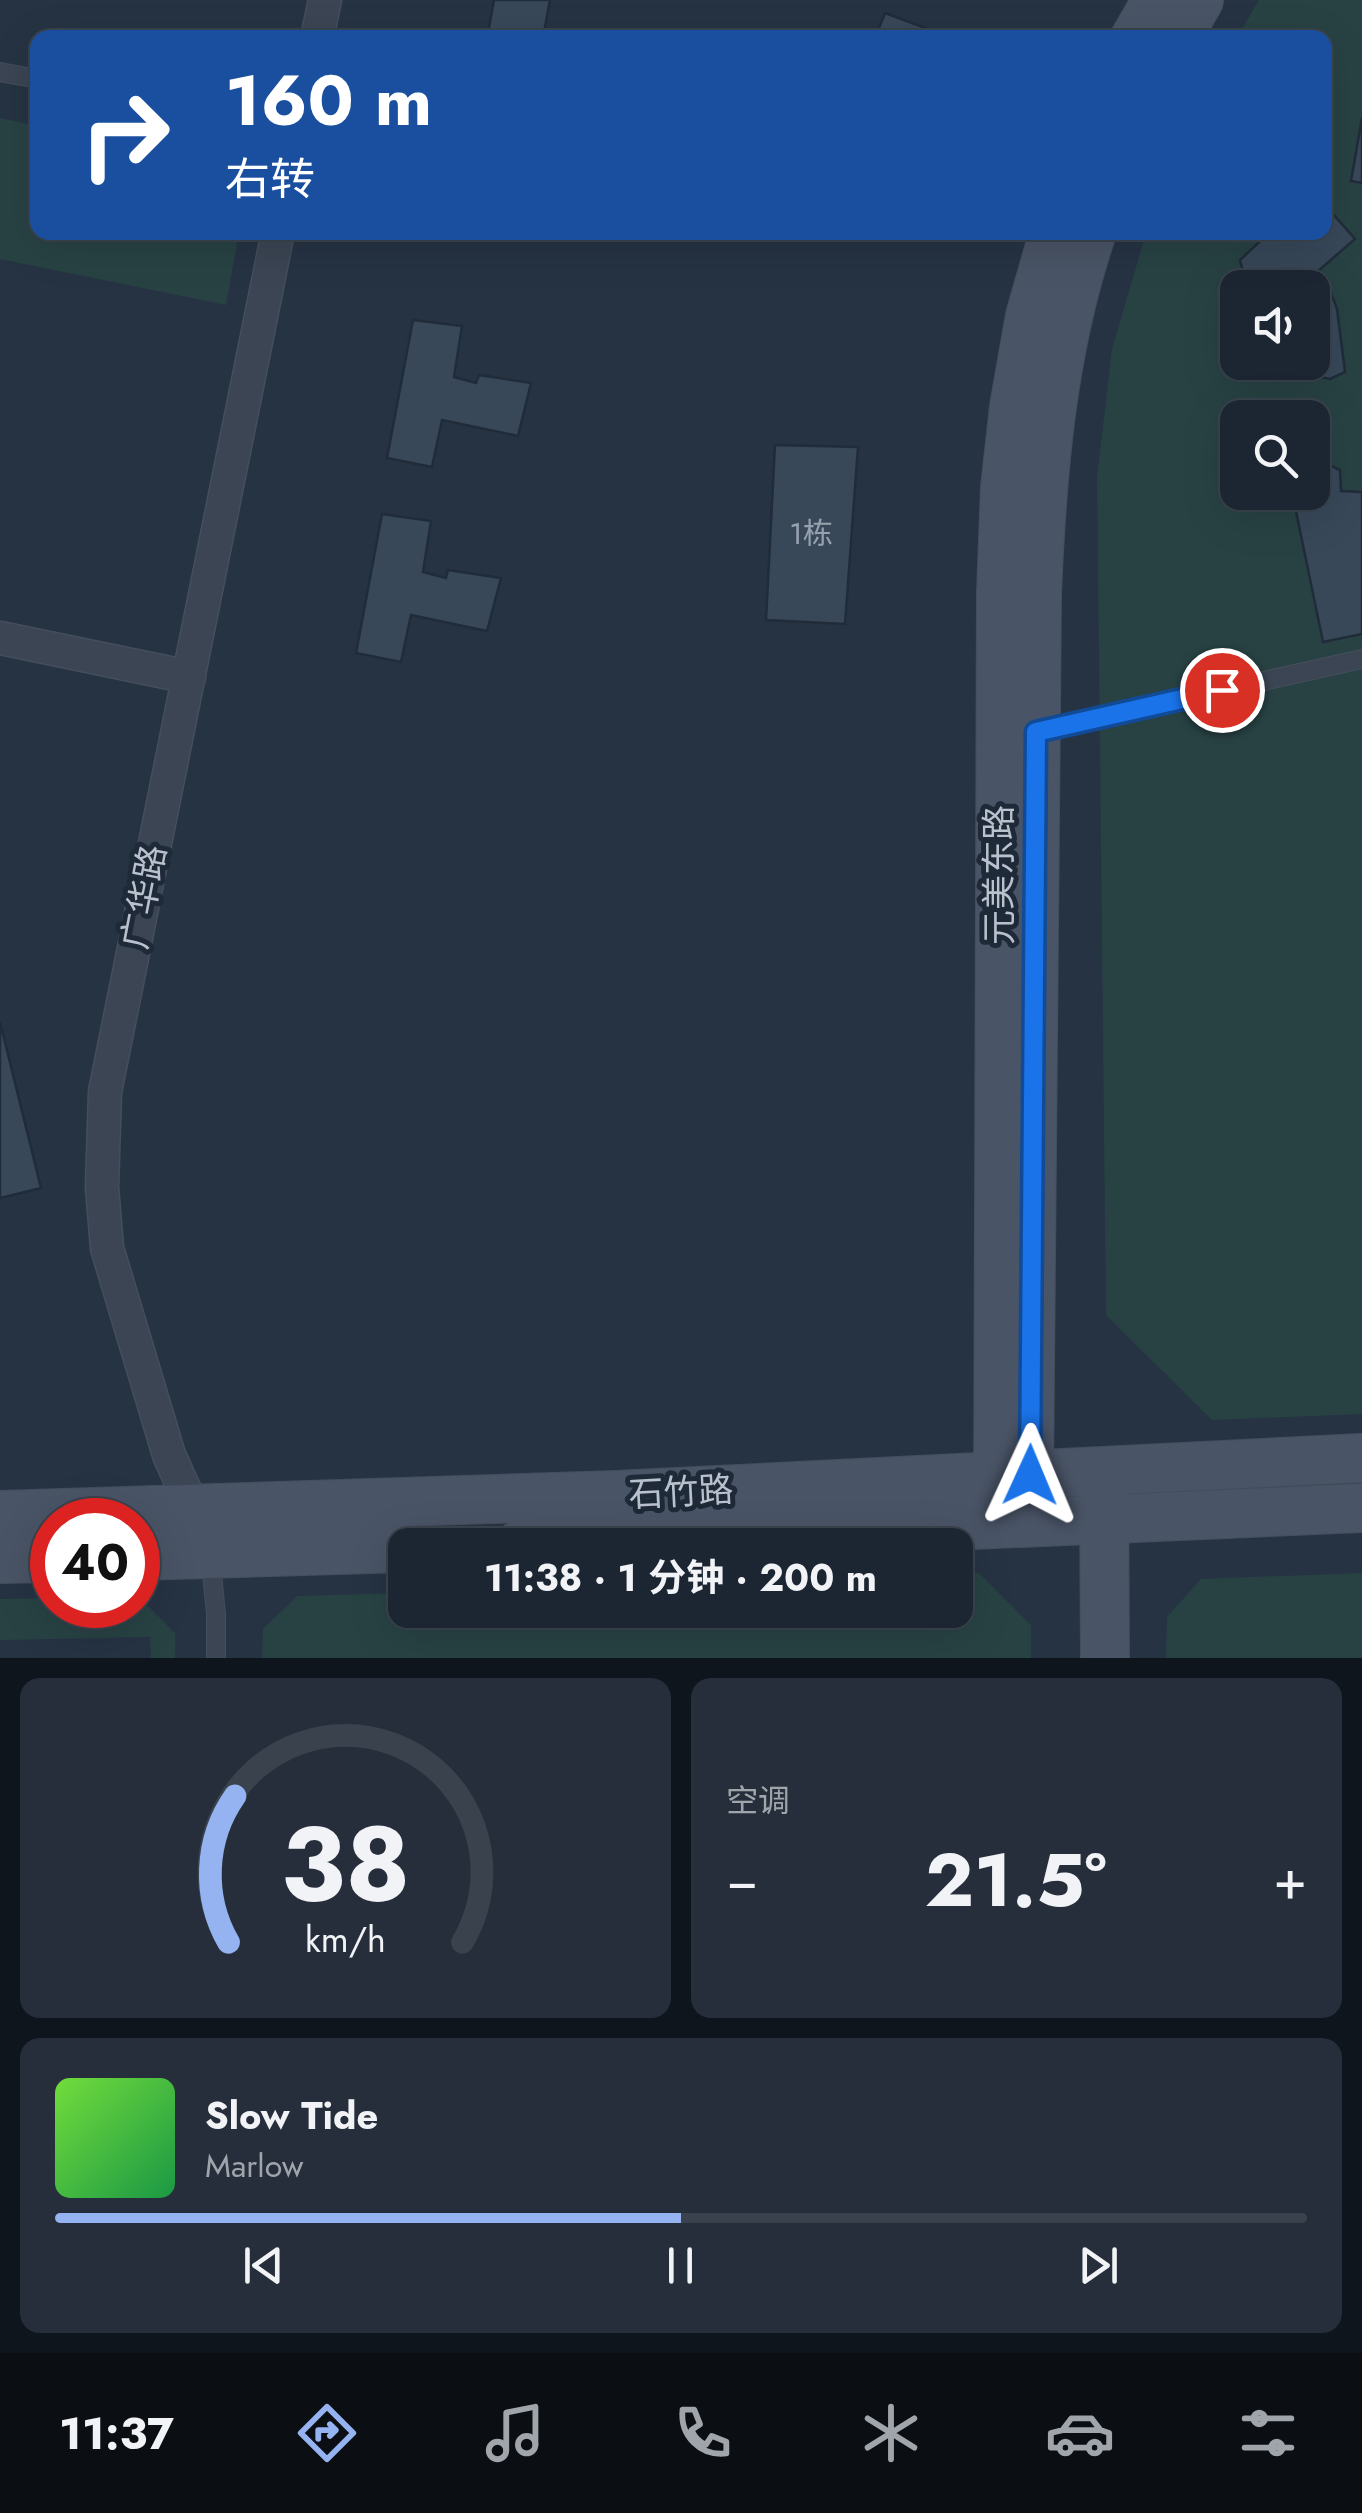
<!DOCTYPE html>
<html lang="zh">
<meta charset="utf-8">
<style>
body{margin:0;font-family:Jost,"Noto Sans SC",sans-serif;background:#252e3a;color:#f1f3f6;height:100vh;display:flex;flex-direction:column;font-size:38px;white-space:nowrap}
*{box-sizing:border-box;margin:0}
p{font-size:32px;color:#a0a5ac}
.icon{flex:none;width:55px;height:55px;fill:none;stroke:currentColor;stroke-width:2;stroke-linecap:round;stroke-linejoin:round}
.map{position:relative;height:1658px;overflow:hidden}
.drawer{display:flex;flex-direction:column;gap:20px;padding:20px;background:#0f151c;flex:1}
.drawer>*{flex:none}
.top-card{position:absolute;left:30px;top:30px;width:1302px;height:210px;border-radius:20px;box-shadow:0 10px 40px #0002,0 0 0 2px #3a434d;background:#1a4fa0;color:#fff;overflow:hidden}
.buttons{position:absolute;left:1220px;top:270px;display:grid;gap:20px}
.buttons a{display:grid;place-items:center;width:110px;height:110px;border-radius:20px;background:#1c2632;box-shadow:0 10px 40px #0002,0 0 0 2px #3a434d;font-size:50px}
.speed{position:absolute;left:30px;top:1498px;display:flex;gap:20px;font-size:50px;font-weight:700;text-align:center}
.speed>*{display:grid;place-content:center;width:130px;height:130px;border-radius:50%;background:#1c2632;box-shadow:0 10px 40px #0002,0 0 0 2px #3a434d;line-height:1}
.speed .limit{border:15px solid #d22;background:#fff;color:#111}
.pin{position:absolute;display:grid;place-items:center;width:85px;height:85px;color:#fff;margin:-42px;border:5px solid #fff;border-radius:50%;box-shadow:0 2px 10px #0007}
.me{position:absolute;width:110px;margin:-55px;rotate:1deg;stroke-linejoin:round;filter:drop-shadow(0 0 8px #0008)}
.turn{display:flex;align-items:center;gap:35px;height:210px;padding:0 30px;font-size:45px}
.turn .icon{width:130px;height:130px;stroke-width:2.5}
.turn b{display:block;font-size:70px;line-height:85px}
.big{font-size:75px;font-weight:700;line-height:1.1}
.drawer .card{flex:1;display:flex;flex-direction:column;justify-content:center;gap:15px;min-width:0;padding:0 35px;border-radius:20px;background:#252e3a}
.drawer .dial{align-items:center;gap:0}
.dial svg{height:260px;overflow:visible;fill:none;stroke:#3a434d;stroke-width:7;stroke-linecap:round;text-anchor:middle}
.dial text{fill:#f1f3f6;stroke:none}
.song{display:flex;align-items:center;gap:30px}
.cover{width:120px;height:120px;border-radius:15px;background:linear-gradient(135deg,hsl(100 70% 55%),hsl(140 70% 35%))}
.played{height:10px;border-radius:5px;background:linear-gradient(90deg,#95b2f1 50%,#3a434d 50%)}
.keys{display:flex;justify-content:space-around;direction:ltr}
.heat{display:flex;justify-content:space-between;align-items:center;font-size:55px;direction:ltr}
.drawer .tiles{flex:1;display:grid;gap:20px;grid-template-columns:1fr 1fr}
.card:last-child{grid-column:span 2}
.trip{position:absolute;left:388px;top:1528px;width:585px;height:100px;border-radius:20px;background:#1c2632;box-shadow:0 10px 40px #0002,0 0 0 2px #3a434d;font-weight:700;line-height:100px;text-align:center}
.tab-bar{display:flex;height:160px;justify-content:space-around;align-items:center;background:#0b0f14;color:#a0a5ac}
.tab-bar .icon{width:70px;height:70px}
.tab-bar .active{color:#95b2f1}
.tab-bar b{font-size:45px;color:#f1f3f6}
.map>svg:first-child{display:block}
</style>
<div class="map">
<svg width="1362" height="1658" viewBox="0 0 1362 1658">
<rect width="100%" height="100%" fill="#263343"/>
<g fill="#284244" fill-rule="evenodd">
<path d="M 1259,0 L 1362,0 L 1362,1414 L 1212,1420 L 1106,1315 L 1097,477 L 1112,349 L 1146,233 L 1325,232 L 1325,38 L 1237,37 ZM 1238,288 L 1312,288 L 1312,362 L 1238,362 ZM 1238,418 L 1312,418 L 1312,492 L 1238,492 Z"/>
<polygon points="0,118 37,126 38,232 239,233 226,305 0,259"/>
<polygon points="979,1573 1031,1625 1031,1658 262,1658 263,1629 297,1596 405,1593 405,1610 955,1610 955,1574"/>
<polygon points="1362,1573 1362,1658 1166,1658 1167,1617 1201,1579"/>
<polygon points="138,1596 175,1633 175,1658 151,1658 150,1637 0,1640 0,1599 52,1598 52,1605 138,1605"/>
</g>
<g fill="#384859" stroke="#212c3a" stroke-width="2.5">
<polygon points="494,0 550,0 543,38 487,38"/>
<polygon points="885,13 952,38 875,38"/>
<polygon points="1362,118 1362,183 1351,181"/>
<polygon points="1325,205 1355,239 1303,284 1303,288 1247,288 1240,260 1270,232 1325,232"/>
<polygon points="1329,287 1337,309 1345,372 1330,379 1277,367 1276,362 1312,362 1312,292"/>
<polygon points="413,320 462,326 454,377 476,383 479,375 531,383 518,436 442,420 432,467 387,458"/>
<polygon points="775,445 858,447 845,624 766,620"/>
<polygon points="1317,459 1340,470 1341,491 1362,492 1362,634 1323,642 1292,492 1312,492 1312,460"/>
<polygon points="382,514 431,521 423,572 446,578 448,570 501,578 487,631 411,615 401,662 356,653"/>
<polygon points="0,1022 41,1188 0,1198"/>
</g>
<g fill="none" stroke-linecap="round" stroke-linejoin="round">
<g stroke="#444e5c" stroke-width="20">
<g id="lane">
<polyline points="0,72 38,79"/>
<polyline points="1036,732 1362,659"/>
<polyline points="210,1554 216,1614 216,1658"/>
</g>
</g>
<g stroke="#444e5c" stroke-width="35">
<g id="street">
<polyline points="317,38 325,0"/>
<polyline points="0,638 189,677"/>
<polyline points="201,1526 169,1455 107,1248 102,1187 105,1092 278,232"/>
</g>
</g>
<g stroke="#444e5c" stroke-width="50">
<g id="secondary">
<polyline points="1135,38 1157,0"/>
<polyline points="1177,38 1199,0"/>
<polyline points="1104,1490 1105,1658"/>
<polyline points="0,1515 616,1495 1362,1458"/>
<path d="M 1032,1522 L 1029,1475 L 1037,594 C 1042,471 1052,349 1092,232"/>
<polyline points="998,1523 1001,593 1005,488 1014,407 1030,316 1054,232"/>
<polyline points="519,1545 1362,1508"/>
<polyline points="138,1556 405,1548"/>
<polyline points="0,1559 52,1558"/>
</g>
</g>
<use href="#lane" stroke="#3b4553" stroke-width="18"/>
<use href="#street" stroke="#3b4553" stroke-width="32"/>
<use href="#secondary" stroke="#495466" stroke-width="48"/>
</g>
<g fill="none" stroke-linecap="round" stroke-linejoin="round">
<g stroke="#114b97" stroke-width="25">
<polyline id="route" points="1030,1475 1036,732 1222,690"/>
</g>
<use href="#route" stroke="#1a73e8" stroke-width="18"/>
</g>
<g text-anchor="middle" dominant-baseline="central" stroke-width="10" stroke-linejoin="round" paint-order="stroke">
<g font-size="30" fill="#96a1ae">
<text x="811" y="533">1栋</text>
</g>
<g font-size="35" fill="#b8c1cd" stroke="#1f2a38">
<text transform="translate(999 875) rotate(-90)">元美东路</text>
<text transform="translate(144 897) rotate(-79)">广华路</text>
<text transform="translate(681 1492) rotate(-3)">石竹路</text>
</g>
</g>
</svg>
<div class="buttons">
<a><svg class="icon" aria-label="sound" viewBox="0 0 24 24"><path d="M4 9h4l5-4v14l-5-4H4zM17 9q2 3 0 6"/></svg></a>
<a><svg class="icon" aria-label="search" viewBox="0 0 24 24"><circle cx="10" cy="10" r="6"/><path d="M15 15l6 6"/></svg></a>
</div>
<div class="speed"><div class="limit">40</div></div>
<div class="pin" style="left:1222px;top:690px;background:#d93025"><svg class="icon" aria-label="arrive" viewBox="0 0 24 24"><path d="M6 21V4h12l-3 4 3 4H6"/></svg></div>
<svg class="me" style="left:1030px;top:1475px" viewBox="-20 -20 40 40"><path d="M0-17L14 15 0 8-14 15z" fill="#1a73e8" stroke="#fff" stroke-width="4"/></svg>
<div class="trip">11:38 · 1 分钟 · 200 m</div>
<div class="top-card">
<div class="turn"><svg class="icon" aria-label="right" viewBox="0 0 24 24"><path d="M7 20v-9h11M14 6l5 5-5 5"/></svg><div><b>160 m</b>右转</div></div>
</div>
</div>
<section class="drawer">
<div class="tiles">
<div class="card dial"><svg viewBox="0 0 100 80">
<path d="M14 69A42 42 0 1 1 86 69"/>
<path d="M14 69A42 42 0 0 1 16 24" stroke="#95b2f1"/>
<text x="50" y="56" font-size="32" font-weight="700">38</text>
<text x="50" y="72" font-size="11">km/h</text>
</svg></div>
<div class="card"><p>空调</p>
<div class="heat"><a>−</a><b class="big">21.5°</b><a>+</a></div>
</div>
<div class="card">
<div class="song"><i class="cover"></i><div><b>Slow Tide</b><p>Marlow</p></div></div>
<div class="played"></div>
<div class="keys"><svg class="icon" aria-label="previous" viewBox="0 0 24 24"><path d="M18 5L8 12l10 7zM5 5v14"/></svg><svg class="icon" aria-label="pause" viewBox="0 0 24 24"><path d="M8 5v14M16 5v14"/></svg><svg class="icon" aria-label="next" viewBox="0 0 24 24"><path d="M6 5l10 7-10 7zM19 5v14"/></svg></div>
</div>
</div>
</section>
<nav class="tab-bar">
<b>11:37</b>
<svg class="icon active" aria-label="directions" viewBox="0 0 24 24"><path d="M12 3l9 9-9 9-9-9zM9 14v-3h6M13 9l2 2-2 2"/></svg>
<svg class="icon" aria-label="music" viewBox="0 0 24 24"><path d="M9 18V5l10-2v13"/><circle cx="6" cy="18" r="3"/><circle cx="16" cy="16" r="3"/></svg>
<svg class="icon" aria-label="phone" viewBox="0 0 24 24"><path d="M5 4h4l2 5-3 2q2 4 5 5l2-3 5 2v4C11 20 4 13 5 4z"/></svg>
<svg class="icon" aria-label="climate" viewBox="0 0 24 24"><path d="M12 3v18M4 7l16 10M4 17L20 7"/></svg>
<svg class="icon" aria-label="car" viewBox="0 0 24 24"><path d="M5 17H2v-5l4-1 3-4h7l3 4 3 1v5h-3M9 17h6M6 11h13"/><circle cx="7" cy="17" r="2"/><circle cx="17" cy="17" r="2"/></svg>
<svg class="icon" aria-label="filters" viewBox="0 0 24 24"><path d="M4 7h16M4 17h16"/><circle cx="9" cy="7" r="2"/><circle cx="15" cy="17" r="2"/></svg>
</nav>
